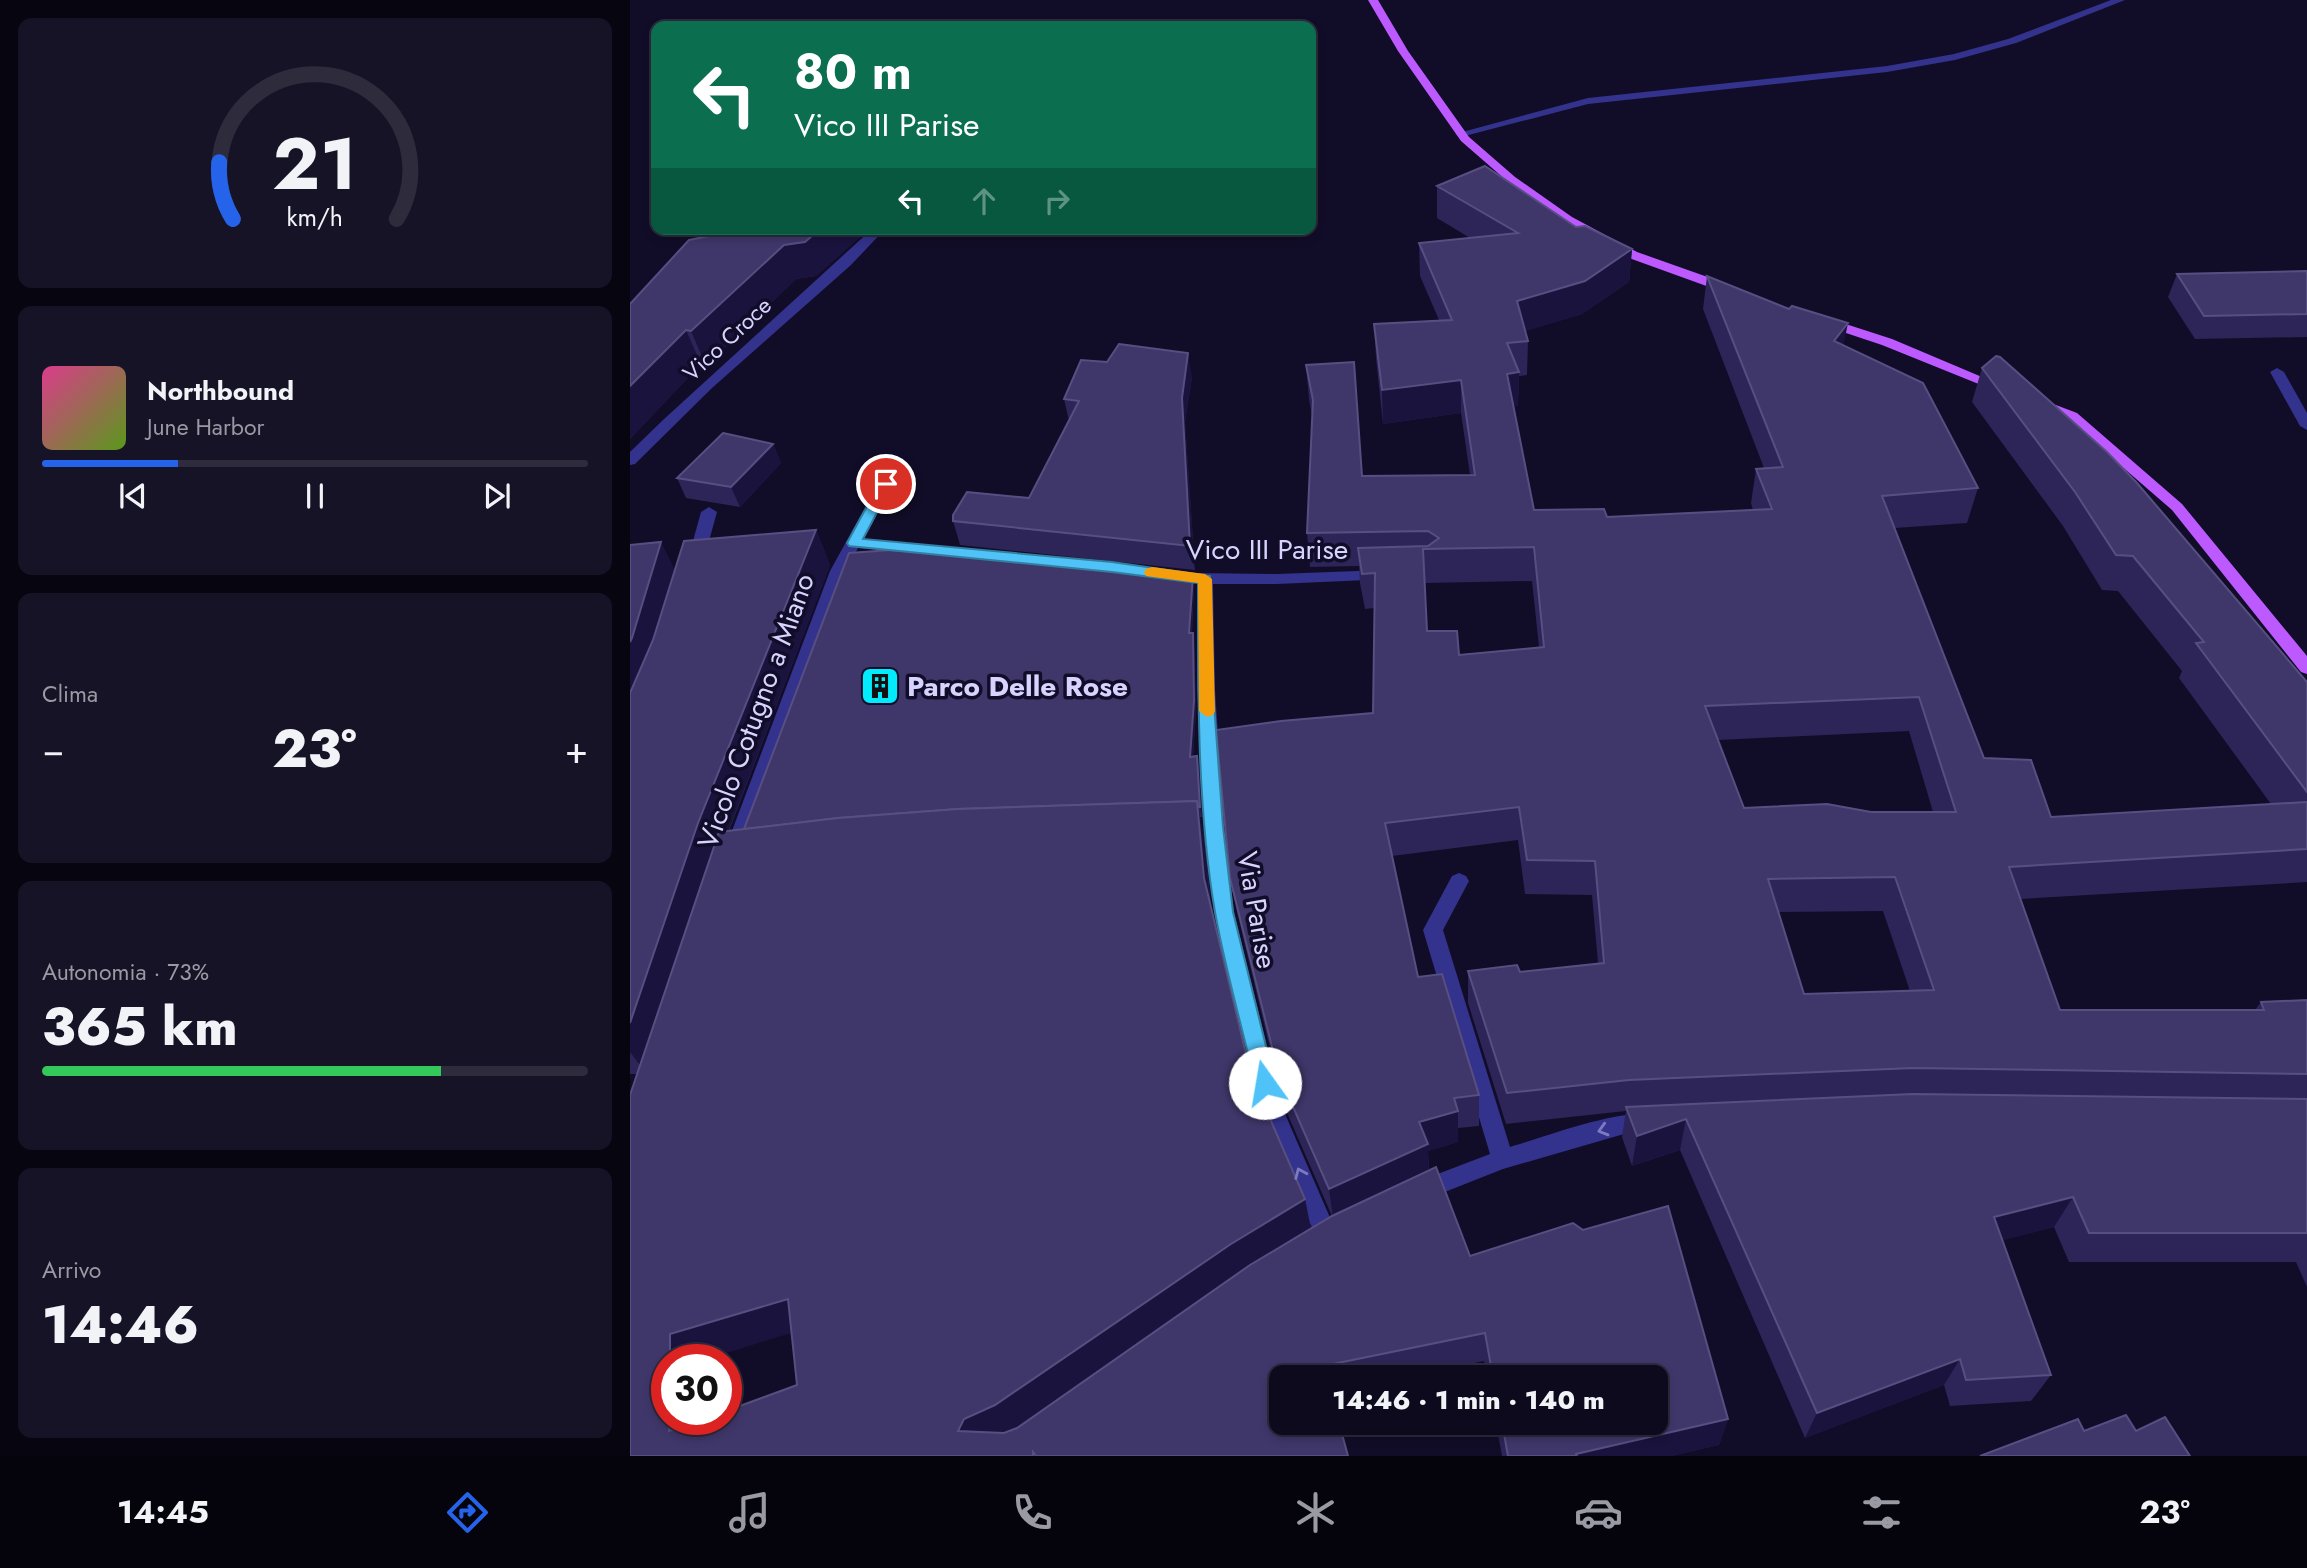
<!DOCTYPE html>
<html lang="it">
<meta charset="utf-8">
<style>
body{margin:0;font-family:Jost,sans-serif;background:#161327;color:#f1f3f6;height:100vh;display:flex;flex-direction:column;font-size:26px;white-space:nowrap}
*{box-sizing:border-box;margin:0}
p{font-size:23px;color:#9a9aa4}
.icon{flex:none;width:38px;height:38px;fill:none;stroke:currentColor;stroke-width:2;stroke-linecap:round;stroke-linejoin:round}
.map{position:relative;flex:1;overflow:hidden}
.side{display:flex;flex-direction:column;gap:18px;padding:18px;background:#070610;width:630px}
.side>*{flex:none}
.hud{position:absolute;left:21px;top:21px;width:665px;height:214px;border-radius:14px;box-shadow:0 4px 10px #0003,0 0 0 2px #2d2b3c;background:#0b6e4f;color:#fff;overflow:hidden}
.speed{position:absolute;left:21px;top:1344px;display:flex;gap:14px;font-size:35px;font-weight:700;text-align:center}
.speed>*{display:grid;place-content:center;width:91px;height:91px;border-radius:50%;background:#0d0a1e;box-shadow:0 4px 10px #0003,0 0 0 2px #2d2b3c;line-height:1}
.speed .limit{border:10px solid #d22;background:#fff;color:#111}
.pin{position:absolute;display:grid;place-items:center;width:60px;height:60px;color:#fff;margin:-30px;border:4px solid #fff;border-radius:50%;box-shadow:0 2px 7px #0007}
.me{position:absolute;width:77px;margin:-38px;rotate:347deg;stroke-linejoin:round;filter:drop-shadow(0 0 5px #0008)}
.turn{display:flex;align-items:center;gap:24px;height:147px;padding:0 28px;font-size:32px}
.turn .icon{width:91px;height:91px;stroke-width:2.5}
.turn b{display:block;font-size:49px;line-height:60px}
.lanes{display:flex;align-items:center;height:66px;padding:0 28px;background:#0003;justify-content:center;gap:35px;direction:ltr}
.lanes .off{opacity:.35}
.big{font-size:52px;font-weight:800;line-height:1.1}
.side .card{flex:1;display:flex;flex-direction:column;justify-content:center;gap:10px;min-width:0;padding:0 24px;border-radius:14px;background:#161327}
.side .dial{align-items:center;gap:0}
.dial svg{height:182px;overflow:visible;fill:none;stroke:#2d2b3c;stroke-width:7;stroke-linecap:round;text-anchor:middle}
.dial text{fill:#f1f3f6;stroke:none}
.song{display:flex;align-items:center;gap:21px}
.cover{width:84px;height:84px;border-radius:10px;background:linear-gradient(135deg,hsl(330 70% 55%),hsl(90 70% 35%))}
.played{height:7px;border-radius:4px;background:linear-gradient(90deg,#2563eb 25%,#2d2b3c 25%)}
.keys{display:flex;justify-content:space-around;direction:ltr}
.heat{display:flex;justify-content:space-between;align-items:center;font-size:38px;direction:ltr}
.charge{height:10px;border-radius:5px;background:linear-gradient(90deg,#34c759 73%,#2d2b3c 0)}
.trip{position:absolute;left:639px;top:1365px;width:399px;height:70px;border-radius:14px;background:#0d0a1e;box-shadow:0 4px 10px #0003,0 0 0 2px #2d2b3c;font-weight:800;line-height:70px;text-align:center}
.tab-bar{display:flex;height:112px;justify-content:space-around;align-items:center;background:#05040c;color:#9a9aa4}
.tab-bar .icon{width:49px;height:49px}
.tab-bar .on{color:#2563eb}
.tab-bar b{font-size:32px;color:#f1f3f6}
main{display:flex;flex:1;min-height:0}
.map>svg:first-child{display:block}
</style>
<main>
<section class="side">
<div class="card dial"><svg viewBox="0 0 100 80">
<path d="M14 69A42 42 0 1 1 86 69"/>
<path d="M14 69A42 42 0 0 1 8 44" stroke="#2563eb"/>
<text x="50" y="56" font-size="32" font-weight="700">21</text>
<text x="50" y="72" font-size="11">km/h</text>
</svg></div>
<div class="card">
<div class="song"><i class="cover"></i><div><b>Northbound</b><p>June Harbor</p></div></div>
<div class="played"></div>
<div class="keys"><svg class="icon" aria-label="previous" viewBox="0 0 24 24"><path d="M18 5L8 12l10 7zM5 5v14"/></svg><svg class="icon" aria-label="pause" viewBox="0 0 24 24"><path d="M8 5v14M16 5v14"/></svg><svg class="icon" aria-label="next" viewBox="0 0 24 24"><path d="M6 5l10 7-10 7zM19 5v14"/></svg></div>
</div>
<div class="card"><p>Clima</p>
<div class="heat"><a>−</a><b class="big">23°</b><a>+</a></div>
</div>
<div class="card"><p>Autonomia · 73%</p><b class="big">365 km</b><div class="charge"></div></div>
<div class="card"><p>Arrivo</p><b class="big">14:46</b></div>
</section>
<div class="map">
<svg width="1677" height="1456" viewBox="0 0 1677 1456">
<rect width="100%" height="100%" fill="#110d28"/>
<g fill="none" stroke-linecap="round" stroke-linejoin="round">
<polygon fill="#33328c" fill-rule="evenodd" points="1481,0 1495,0 1386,43 1325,60 1257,72 958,104 831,137 825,134 958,98 1257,66 1324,54 1378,39"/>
<g fill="#33328c" fill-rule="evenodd">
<polygon points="242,229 255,229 221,265 82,388 5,464 0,465 0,452 33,420"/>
<polygon points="1647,368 1654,372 1677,413 1677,430 1670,426 1640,372"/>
<polygon points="255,479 262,484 233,539 335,549 343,554 335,559 228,548 216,571 112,852 110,857 103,859 96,857 94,852 200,571 248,484"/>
<polygon points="79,507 87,512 74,559 66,564 60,563 58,559 71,512"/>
<polygon points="754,570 762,575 760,579 647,584 583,584 585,689 594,827 604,912 652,1107 708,1236 705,1244 697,1247 689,1244 630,1107 584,912 576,827 567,689 567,583 559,582 557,578 565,573 647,574"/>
<path d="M 829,873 L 836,876 L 839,881 L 813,930 L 880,1147 C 912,1138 996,1106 1024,1116 L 1027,1123 L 1024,1130 L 994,1134 L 873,1169 L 792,1201 L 784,1197 L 781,1190 L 784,1183 L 860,1154 L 793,930 L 822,876 Z"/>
</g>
<g fill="#bd5aff" fill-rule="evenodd">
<polygon points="738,0 748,0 778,51 839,137 885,177 942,217 1007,252 1103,286 1103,292 1093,292 999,258 934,223 877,181 831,141 768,51"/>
<polygon points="1194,317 1262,339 1378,388 1371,392 1366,391 1252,345 1189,324 1187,321"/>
<polygon points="1410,399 1447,413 1552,504 1677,656 1677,674 1671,672 1542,510 1437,419 1405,406 1403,403"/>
</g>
</g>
<g fill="#2d2458" fill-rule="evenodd">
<path d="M 807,186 L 946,227 L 1002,249 L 999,282 L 952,314 L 895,331 L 898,341 L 897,375 L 889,376 L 888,406 L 883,406 L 904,510 L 977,517 L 1123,510 L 1121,503 L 1126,469 L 1134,468 L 1073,309 L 1077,276 L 1213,345 L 1348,488 L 1337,523 L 1265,528 L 1354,758 L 1421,817 L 1641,804 L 1549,678 L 1552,671 L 1488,591 L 1472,590 L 1433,526 L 1342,402 L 1352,368 L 1677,682 L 1677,882 L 1391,899 L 1430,1010 L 1625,1010 L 1631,1002 L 1677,1000 L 1677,1287 L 1666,1262 L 1439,1262 L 1424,1227 L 1372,1240 L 1421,1375 L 1401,1401 L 1320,1406 L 1314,1385 L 1175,1438 L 1050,1150 L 1002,1166 L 992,1137 L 996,1111 L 876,1124 L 838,1003 L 838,971 L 890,972 L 968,963 L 962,895 L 895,894 L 888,840 L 762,856 L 788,977 L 849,1095 L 849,1126 L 828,1128 L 828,1142 L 798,1151 L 799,1170 L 840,1256 L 1098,1419 L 1089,1445 L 1041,1456 L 872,1456 L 866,1423 L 1026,1423 L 1026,1377 L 857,1377 L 854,1361 L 776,1377 L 651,1377 L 718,1456 L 0,1456 L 1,1092 L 7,1074 L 0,1074 L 0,545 L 45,570 L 186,530 L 200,565 L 99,831 L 114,829 L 564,585 L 562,633 L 564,643 L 566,711 L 563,757 L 567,756 L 569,767 L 572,817 L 570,817 L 574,837 L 581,905 L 621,1075 L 675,1199 L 681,1229 L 702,1216 L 654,1106 L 607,912 L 600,878 L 743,713 L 744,608 L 735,609 L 730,583 L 729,566 L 680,567 L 677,533 L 682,416 L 679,399 L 676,365 L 732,476 L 840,475 L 831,413 L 753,424 L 746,358 L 744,324 L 809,320 L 790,276 L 789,243 L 840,238 L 807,218 ZM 902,581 L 909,647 L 829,655 L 797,631 L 795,583 ZM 1279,731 L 1303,812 L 1241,812 L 1114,808 L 1088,740 ZM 1253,911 L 1280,991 L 1174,994 L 1149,912 ZM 161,1333 L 167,1385 L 67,1421 L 67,1419 L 37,1419 L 37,1360 Z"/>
<polygon points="229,230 231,236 186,276 166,279 76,366 71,364 0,439 0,304"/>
<polygon points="1677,271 1677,337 1565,339 1538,297 1547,274"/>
<polygon points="477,362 562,377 555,422 565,570 330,545 323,521 399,498 439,421 434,399"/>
<polygon points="143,444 151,463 110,507 56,498 47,478"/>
</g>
<g fill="#1a133d">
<polygon points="190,229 230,229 231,236 186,276 166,279 76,366 61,331 154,245"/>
<polygon points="1002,249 999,282 952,314 886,334 887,301"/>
<polygon points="1218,323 1211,357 1204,341"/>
<polygon points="56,330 71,364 0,439 0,386"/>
<polygon points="558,353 562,377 555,422 565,570 560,546 552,398"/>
<polygon points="889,372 888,406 876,407 877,374"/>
<polygon points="831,380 831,413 753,424 752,390"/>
<polygon points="143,444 151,463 110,507 101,487"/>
<polygon points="186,530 200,565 88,858 16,1073 0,1052 0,1023 68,823"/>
<polygon points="31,542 49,578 0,723 0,642"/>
<polygon points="563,575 564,585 561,643 559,633"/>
<polygon points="563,633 564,643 566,711 562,767 560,757"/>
<polygon points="567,756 569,767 572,817 570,807"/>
<polygon points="567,801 574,837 581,913 574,878"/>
<polygon points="828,1111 828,1142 798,1151 799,1174 703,1218 699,1189 789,1122"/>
<polygon points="1056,1119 1050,1150 1002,1166 1007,1136"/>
<polygon points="1443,1197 1424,1227 1347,1246 1364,1217"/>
<polygon points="675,1199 681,1230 382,1431 352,1445 328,1431 334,1419 601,1244"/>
<polygon points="158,1299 180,1327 74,1360 40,1360 40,1334"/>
<polygon points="1330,1359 1314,1385 1175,1438 1187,1413"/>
<polygon points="40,1419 67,1419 68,1456 39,1431"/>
<polygon points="1098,1419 1089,1445 1041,1456 946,1456 946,1454"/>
</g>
<g fill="#3f376a" stroke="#574f81" stroke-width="2" fill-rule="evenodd">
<path d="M 855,166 L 946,227 L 955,226 L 1002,249 L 955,281 L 887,301 L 898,341 L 877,343 L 889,372 L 877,374 L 904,510 L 974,509 L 977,517 L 1142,509 L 1126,469 L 1153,467 L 1077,276 L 1159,309 L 1162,306 L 1218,323 L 1204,341 L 1293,383 L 1348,488 L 1252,496 L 1354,758 L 1401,760 L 1421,817 L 1677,802 L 1677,849 L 1379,867 L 1430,1010 L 1634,1010 L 1631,1002 L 1677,1000 L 1677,1074 L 1283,1068 L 999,1080 L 877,1093 L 838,971 L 887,965 L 890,972 L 974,963 L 965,861 L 897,860 L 889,807 L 755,823 L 788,977 L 812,974 L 849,1095 L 824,1098 L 828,1111 L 789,1122 L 798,1144 L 699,1189 L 649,1075 L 600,878 L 586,730 L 651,721 L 743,713 L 745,573 L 732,574 L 728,548 L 798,546 L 809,538 L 798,531 L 677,533 L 683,400 L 676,365 L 724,362 L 732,476 L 845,475 L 831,380 L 752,390 L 744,324 L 822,320 L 789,243 L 888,233 L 807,186 ZM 904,547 L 914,647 L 829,655 L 827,631 L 797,631 L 793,549 ZM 1289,697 L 1326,812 L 1241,812 L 1197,804 L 1114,808 L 1075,706 ZM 1265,877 L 1304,990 L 1174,994 L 1138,879 Z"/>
<polygon points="122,229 190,229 175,242 154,245 61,331 56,330 0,386 0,304 59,240 104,231 121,231"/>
<polygon points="1677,271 1677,314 1574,316 1547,274"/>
<polygon points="489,344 558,353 552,398 560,546 323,521 323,515 337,492 399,498 449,401 434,399 451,360 477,362"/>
<polygon points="1366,356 1370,357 1477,452 1507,483 1677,682 1677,792 1566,643 1574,642 1503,556 1486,555 1445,492 1352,368"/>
<polygon points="93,433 143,444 101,487 47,478"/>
<polygon points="186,530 68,823 0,1023 0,693 23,640 54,541"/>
<polygon points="31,542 2,638 0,642 0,545"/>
<polygon points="316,549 563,575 559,633 563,633 564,701 560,757 567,756 570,807 568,807 567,801 328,809 208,818 114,829 219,553 261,550 313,554"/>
<path d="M 567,801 L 574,878 L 621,1075 L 675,1199 L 601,1244 L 365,1405 L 334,1419 L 328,1431 L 374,1433 L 387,1428 L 620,1265 L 702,1216 L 806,1167 L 840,1256 L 943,1223 L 953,1230 L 1038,1206 L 1098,1419 L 946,1454 L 947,1456 L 878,1456 L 872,1423 L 1026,1423 L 1026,1377 L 863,1377 L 855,1333 L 693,1366 L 696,1377 L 651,1377 L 651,1423 L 709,1423 L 718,1456 L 406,1456 L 403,1452 L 403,1456 L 0,1456 L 0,1095 L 89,832 L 208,818 L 328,809 ZM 158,1299 L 167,1385 L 96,1411 L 96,1419 L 72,1419 L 39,1431 L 40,1419 L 37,1419 L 37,1360 L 40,1360 L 40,1334 Z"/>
<polygon points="1283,1094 1677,1099 1677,1233 1459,1233 1443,1197 1364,1217 1421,1375 1336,1380 1330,1359 1187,1413 1056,1119 1007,1136 996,1107"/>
<polygon points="1496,1415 1506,1431 1535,1417 1560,1456 1350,1456 1448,1419 1454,1431"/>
</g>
<defs><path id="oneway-chevron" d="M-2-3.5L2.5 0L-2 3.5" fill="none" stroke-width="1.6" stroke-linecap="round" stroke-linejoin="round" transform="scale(1.75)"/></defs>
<g stroke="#7d7ac0">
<use href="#oneway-chevron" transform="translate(973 1130) rotate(164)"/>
<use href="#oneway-chevron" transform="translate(670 1173) rotate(-114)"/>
</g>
<path fill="#4fc3f7" stroke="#337fa1" stroke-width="2" d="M 256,480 L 262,484 L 233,539 L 482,562 L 580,576 L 583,690 L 593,827 L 603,912 L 645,1083 L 642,1089 L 635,1091 L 628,1089 L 625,1083 C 612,1026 595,969 585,912 C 567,808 568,689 568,583 L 482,572 L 219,546 L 217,543 L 249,484 Z"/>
<polygon fill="#f59e0b" points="522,567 575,574 582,579 585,711 583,715 577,717 569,711 568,583 516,576 514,572 516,569"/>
<defs>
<g id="building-square" transform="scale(2.0125)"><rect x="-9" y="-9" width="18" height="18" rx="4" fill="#00ecfe" stroke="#110d28"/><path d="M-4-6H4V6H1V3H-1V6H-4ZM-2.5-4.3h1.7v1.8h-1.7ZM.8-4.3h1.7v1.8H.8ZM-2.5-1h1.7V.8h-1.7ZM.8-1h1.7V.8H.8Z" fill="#111"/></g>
</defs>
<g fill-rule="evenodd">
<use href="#building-square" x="250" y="686"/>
</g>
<g text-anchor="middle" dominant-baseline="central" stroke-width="7" stroke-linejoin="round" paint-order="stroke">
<g font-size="23" fill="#d7d3ff" stroke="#110d28">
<text transform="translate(97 339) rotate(-43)">Vico Croce</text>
</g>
<g font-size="28" fill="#d7d3ff" stroke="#110d28">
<text x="637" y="549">Vico III Parise</text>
<text transform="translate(126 711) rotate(-70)">Vicolo Cotugno a Miano</text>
<text transform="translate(627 910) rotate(80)">Via Parise</text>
</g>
<g font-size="28" font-weight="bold" fill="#d7d3ff" stroke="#110d28" text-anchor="start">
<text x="277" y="686">Parco Delle Rose</text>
</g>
</g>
</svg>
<div class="speed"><div class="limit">30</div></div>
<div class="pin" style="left:256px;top:484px;background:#d93025"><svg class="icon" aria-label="arrive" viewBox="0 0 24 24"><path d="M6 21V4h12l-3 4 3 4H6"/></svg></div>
<svg class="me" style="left:635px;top:1083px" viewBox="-20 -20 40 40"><circle r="19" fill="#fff"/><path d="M0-13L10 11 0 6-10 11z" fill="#4fc3f7"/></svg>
<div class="trip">14:46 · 1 min · 140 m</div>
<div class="hud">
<div class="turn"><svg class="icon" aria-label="left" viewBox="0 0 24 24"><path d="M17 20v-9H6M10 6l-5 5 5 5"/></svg><div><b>80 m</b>Vico III Parise</div></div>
<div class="lanes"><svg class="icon" aria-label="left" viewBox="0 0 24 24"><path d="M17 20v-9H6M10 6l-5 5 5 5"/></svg><svg class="icon off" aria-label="ahead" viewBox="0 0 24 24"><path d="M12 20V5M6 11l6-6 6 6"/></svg><svg class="icon off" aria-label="right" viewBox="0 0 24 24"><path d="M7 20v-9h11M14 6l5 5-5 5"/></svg></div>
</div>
</div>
</main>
<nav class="tab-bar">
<b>14:45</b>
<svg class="icon on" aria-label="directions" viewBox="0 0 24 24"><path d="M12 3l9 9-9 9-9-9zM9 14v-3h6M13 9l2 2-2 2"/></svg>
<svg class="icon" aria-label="music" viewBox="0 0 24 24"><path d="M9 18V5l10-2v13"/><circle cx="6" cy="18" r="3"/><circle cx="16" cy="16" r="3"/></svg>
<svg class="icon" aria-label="phone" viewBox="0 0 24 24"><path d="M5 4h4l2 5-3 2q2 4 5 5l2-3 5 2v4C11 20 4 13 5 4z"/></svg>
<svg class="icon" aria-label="climate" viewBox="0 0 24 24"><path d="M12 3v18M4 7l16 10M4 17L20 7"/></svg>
<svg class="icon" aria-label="car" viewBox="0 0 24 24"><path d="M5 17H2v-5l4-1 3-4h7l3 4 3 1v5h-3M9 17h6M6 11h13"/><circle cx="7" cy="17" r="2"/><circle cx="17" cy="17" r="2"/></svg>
<svg class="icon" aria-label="filters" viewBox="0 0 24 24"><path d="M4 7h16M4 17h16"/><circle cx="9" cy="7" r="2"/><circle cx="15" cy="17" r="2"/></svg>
<b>23°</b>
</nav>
